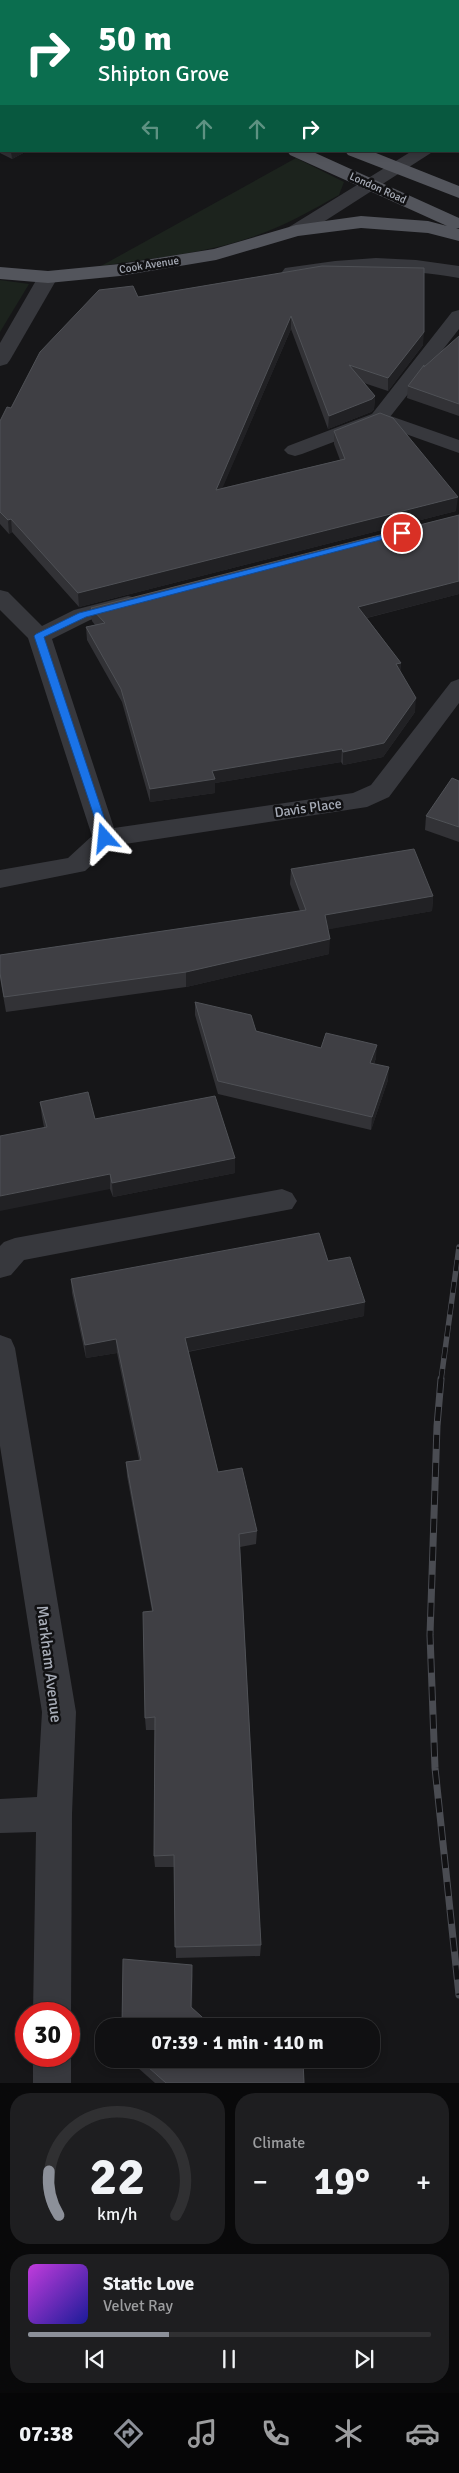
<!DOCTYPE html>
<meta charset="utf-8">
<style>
body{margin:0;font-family:Signika,sans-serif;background:#1e1e20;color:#f1f3f6;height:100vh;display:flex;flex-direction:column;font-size:19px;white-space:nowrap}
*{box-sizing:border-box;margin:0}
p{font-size:16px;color:#9c9d9f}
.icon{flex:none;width:28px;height:28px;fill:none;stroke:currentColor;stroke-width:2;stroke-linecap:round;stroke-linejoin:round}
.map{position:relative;height:2083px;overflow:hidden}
.drawer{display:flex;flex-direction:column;gap:10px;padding:10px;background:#09090a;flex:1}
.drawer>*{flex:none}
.hud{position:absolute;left:0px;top:0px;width:460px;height:152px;box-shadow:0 2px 8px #0003,0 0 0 1px #303032;background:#0b6e4f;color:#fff;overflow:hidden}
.speed{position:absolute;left:15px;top:2002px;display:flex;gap:10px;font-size:25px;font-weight:700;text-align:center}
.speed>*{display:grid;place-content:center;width:65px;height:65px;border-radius:50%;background:#101012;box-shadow:0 2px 8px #0003,0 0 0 1px #303032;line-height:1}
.speed .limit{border:8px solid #d22;background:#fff;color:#111}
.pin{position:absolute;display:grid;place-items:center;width:42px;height:42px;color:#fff;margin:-21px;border:2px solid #fff;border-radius:50%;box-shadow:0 1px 5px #0007}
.me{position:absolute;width:55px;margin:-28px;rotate:342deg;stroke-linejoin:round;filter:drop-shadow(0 0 4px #0008)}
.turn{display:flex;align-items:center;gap:18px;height:105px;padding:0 15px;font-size:22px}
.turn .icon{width:65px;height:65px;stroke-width:2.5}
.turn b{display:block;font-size:35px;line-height:42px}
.lanes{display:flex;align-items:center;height:48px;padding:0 15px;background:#0003;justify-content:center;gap:25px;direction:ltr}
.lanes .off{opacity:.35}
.big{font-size:38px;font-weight:700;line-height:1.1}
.drawer .tile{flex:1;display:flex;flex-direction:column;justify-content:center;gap:8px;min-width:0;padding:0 18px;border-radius:20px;background:#1e1e20}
.drawer .dial{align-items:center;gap:0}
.dial svg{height:130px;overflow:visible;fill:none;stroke:#303032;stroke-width:7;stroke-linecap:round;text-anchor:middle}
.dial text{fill:#f1f3f6;stroke:none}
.song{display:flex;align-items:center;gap:15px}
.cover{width:60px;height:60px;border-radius:8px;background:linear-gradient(135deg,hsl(290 70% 55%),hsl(240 70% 35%))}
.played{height:5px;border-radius:2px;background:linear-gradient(90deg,#8c9099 35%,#303032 35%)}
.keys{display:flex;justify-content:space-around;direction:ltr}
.heat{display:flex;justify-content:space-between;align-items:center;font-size:28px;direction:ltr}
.drawer .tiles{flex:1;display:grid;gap:10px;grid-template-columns:1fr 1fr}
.tile:last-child{grid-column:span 2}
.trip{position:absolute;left:95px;top:2018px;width:285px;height:50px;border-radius:20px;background:#101012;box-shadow:0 2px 8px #0003,0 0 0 1px #303032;font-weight:700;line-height:50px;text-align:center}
.menu{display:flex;height:80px;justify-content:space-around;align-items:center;background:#060607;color:#9c9d9f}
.menu .icon{width:35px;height:35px}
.menu .selected{color:#8c9099}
.menu b{font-size:22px;color:#f1f3f6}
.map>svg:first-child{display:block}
</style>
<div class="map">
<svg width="459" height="2083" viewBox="0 0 459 2083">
<rect width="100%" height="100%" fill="#161618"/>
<g fill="#1c231d">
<path d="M 296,158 L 344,182 L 339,195 C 310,211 283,227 252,237 C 204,254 151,258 101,266 Z"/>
<polygon points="0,280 29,284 0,332"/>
</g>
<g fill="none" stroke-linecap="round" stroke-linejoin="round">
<g fill="#37383d" fill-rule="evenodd">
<path d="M 376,258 L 416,260 L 459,266 L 459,278 C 402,268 349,269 292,278 L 285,276 L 282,272 L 285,268 L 335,261 Z"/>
<polygon points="459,310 459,329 386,422 302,454 295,456 288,454 284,450 288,446 372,414 452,312"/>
</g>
<g fill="#37383d" fill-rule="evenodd">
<polygon points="260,0 278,0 279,1 261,1"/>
<rect x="285" y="0" width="16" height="1"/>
<rect x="350" y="0" width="16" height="1"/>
<polygon points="412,151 434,151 303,235 289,235 287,231 289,227"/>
<polygon points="48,271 55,273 58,277 10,360 7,364 0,366 0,343 38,277 41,273"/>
<polygon points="379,412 459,440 459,453 372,422 369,418 372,414"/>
<polygon points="0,590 8,592 42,626 74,610 128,596 136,598 139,603 136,608 90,620 52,639 114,828 353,793 371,785 451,682 459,679 459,703 389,797 367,807 112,846 85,871 0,888 0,870 68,858 92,836 28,638 0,610"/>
<polygon points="282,1189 292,1193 297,1201 292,1209 24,1260 11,1275 0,1278 0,1246 4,1242 15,1238"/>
<polygon points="0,1335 11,1339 15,1348 76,1712 72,1814 71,2014 69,2020 69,2014 33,2014 36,1832 0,1833 0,1799 37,1797 42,1712 0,1446"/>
<polygon points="69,2050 71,2056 71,2083 33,2083 33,2056 69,2056"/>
</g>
<g fill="#53555c" fill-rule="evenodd">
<rect x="0" y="7" width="1" height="11"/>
<polygon points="287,151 311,151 459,218 459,228 456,228 459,229 459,241 428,233 361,228 298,236 216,260 120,276 48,283 0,279 0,267 48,271 120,264 214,249 296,225 361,216 428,221 447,226 290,155"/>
<polygon points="345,151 371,151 459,186 459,198 348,155"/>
</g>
<g stroke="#4a4c52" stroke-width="5.5">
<polyline id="rail-far1" points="441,1380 459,1247"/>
</g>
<g stroke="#4a4c52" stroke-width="7">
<polyline id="rail" points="441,1379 437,1426 430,1635 435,1768 459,1995"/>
</g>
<use href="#rail-far1" stroke="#111113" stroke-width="4" stroke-dasharray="11" stroke-linecap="butt"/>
<use href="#rail" stroke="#111113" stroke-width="5" stroke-dasharray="14" stroke-linecap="butt"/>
</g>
<g fill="#323236">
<polygon points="142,0 232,0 229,1 145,1"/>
<polygon points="0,42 1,42 1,151 27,151 12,159 0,153"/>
<polygon points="322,266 423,345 388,391 364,383 375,396 374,409 371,412 328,429 291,329 222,488 340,460 334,444 334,431 456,511 79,607 12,532 9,534 0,524 0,421 11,408 138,297"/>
<polygon points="459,336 459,416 407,398 408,386 424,367"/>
<polygon points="459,515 459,594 367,618 401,663 400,671 415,712 383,757 343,765 341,762 215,783 215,793 150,802 122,702 87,640 86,627 95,625 92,621 91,608"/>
<polygon points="459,781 459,842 425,830 426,816"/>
<polygon points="291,869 433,896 432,911 328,929 329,954 186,987 6,1012 0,978 0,955 300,911 290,884"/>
<polygon points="195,1002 256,1031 321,1048 376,1058 374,1064 388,1080 371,1130 218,1094 195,1015"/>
<polygon points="40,1102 95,1119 235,1158 235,1173 113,1197 110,1189 44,1127 42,1117"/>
<polygon points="328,1261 364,1316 188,1352 218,1472 257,1531 256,1544 240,1547 261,1945 260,1956 176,1958 174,1867 155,1867 154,1856 155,1730 146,1730 145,1718 152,1611 127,1476 126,1462 139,1460 117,1353 86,1358 72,1293 71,1279"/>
<polygon points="128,2059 247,2059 250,2062 304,2083 155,2083"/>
</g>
<g fill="#212124">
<polygon points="210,0 232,0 229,1 207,1"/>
<rect x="0" y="104" width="1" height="13"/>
<polygon points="11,151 27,151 12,159"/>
<polygon points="291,316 291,329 216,503 216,490"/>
<polygon points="424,332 423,345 388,391 388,378"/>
<polygon points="375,396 374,409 371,412 328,429 329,416"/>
<polygon points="458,497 456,511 79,607 78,593"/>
<polygon points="11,519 12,532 9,534 8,520"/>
<polygon points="459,581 459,594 358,620 358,607"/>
<polygon points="401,663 400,676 396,664"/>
<polygon points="416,698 415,712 383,757 343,765 343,752"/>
<polygon points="342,749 341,762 215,783 215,793 150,802 150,789 212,771"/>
<polygon points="433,896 432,911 325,930 325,915"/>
<polygon points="330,939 329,954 186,987 186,972"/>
<polygon points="377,1045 376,1058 369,1076 370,1063"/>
<polygon points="389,1067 388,1080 371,1130 372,1117"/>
<polygon points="235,1158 235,1173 113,1197 112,1183"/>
<polygon points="110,1174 110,1189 0,1211 0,1196"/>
<polygon points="365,1302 364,1316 185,1352 185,1338"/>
<polygon points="116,1339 117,1353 86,1358 85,1345"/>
<polygon points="192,1965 193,1976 192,2018 191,2007"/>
</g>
<g fill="#3f3f44" stroke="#4f5156">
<polygon points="170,0 210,0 207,1 174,1"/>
<rect x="0" y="42" width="1" height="62"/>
<rect x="0" y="116" width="1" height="25"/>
<polygon points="322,266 424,268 424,332 388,378 349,365 375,396 372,399 329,416 291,316 216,490 345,459 334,431 380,413 393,418 458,497 78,593 11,519 8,520 0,512 0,421 7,407 11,408 40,352 99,290 133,286 138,297"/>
<polygon points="459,336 459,404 408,386 424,365 424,367"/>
<polygon points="459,515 459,581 358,607 401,663 396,664 416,698 384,743 343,752 342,749 212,771 215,779 150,789 121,689 86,627 105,623 91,608"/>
<polygon points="452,778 459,781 459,827 426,816"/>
<polygon points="414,849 433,896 325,915 330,939 186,972 4,997 0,973 0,955 306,910 291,869"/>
<polygon points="195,1002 251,1015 256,1031 321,1048 326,1033 377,1045 370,1063 389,1067 372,1117 218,1081"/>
<polygon points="88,1092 95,1119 215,1096 235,1158 112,1183 110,1174 0,1196 0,1136 47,1127 40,1102"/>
<polygon points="319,1233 328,1261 350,1257 365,1302 185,1338 218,1472 242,1468 257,1531 239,1534 261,1945 175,1947 174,1855 154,1856 155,1717 145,1718 143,1612 153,1611 126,1462 141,1460 116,1339 85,1345 71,1279"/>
<polygon points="123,1959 192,1965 191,2007 212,2026 122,2026"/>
<polygon points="139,2059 247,2059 250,2062 303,2060 304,2083 166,2083"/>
</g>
<polygon fill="#1a73e8" stroke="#114b97" points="399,531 407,533 86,617 44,637 111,838 105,841 102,840 34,636 36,634 79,613"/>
<g text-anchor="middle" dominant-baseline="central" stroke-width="5" stroke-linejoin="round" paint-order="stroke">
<g font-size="11" fill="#a8adb8" stroke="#111113">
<text transform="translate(378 188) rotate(24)">London Road</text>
<text transform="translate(149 265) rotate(-9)">Cook Avenue</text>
</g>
<g font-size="14" fill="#a8adb8" stroke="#111113">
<text transform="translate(308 808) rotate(-8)">Davis Place</text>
</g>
<g font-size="16" fill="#a8adb8" stroke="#111113">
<text transform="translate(49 1664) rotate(83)">Markham Avenue</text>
</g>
</g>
</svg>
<div class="speed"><div class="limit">30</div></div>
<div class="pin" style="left:402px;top:533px;background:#d93025"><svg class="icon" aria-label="arrive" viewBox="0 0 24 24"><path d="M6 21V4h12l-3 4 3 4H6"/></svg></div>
<svg class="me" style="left:105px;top:838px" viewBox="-20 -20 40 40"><path d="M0-17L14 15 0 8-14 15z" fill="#1a73e8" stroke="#fff" stroke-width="4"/></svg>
<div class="trip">07:39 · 1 min · 110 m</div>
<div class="hud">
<div class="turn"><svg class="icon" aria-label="right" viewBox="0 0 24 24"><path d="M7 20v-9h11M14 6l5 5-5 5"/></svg><div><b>50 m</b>Shipton Grove</div></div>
<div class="lanes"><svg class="icon off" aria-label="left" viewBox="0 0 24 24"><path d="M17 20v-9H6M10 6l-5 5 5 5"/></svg><svg class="icon off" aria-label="ahead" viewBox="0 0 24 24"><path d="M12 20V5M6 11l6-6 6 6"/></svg><svg class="icon off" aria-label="ahead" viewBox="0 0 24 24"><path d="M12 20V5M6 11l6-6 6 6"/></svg><svg class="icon" aria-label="right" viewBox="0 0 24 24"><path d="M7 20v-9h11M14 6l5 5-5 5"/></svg></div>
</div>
</div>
<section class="drawer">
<div class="tiles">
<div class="tile dial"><svg viewBox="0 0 100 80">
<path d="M14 69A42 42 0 1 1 86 69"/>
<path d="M14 69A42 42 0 0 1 8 42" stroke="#8c9099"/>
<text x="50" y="56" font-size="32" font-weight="700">22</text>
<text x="50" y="72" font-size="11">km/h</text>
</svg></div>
<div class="tile"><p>Climate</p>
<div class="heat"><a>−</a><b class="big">19°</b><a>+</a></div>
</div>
<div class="tile">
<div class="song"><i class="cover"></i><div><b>Static Love</b><p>Velvet Ray</p></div></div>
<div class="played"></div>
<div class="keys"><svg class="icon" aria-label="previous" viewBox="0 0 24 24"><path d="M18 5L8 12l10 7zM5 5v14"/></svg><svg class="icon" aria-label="pause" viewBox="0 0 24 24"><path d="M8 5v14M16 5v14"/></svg><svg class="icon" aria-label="next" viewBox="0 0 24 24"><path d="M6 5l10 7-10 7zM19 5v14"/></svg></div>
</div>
</div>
</section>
<nav class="menu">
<b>07:38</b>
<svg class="icon selected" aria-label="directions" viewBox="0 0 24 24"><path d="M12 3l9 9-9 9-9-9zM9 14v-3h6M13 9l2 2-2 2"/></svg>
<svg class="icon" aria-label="music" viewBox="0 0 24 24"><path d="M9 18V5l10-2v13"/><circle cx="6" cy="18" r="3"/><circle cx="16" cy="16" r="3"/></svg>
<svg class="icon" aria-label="phone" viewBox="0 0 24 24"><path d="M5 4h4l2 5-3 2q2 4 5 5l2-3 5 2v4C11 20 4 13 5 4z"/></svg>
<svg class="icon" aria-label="climate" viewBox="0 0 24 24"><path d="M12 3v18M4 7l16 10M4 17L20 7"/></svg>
<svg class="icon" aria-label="car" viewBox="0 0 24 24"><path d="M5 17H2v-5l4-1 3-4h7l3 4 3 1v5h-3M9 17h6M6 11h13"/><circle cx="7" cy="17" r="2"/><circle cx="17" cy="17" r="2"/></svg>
</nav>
